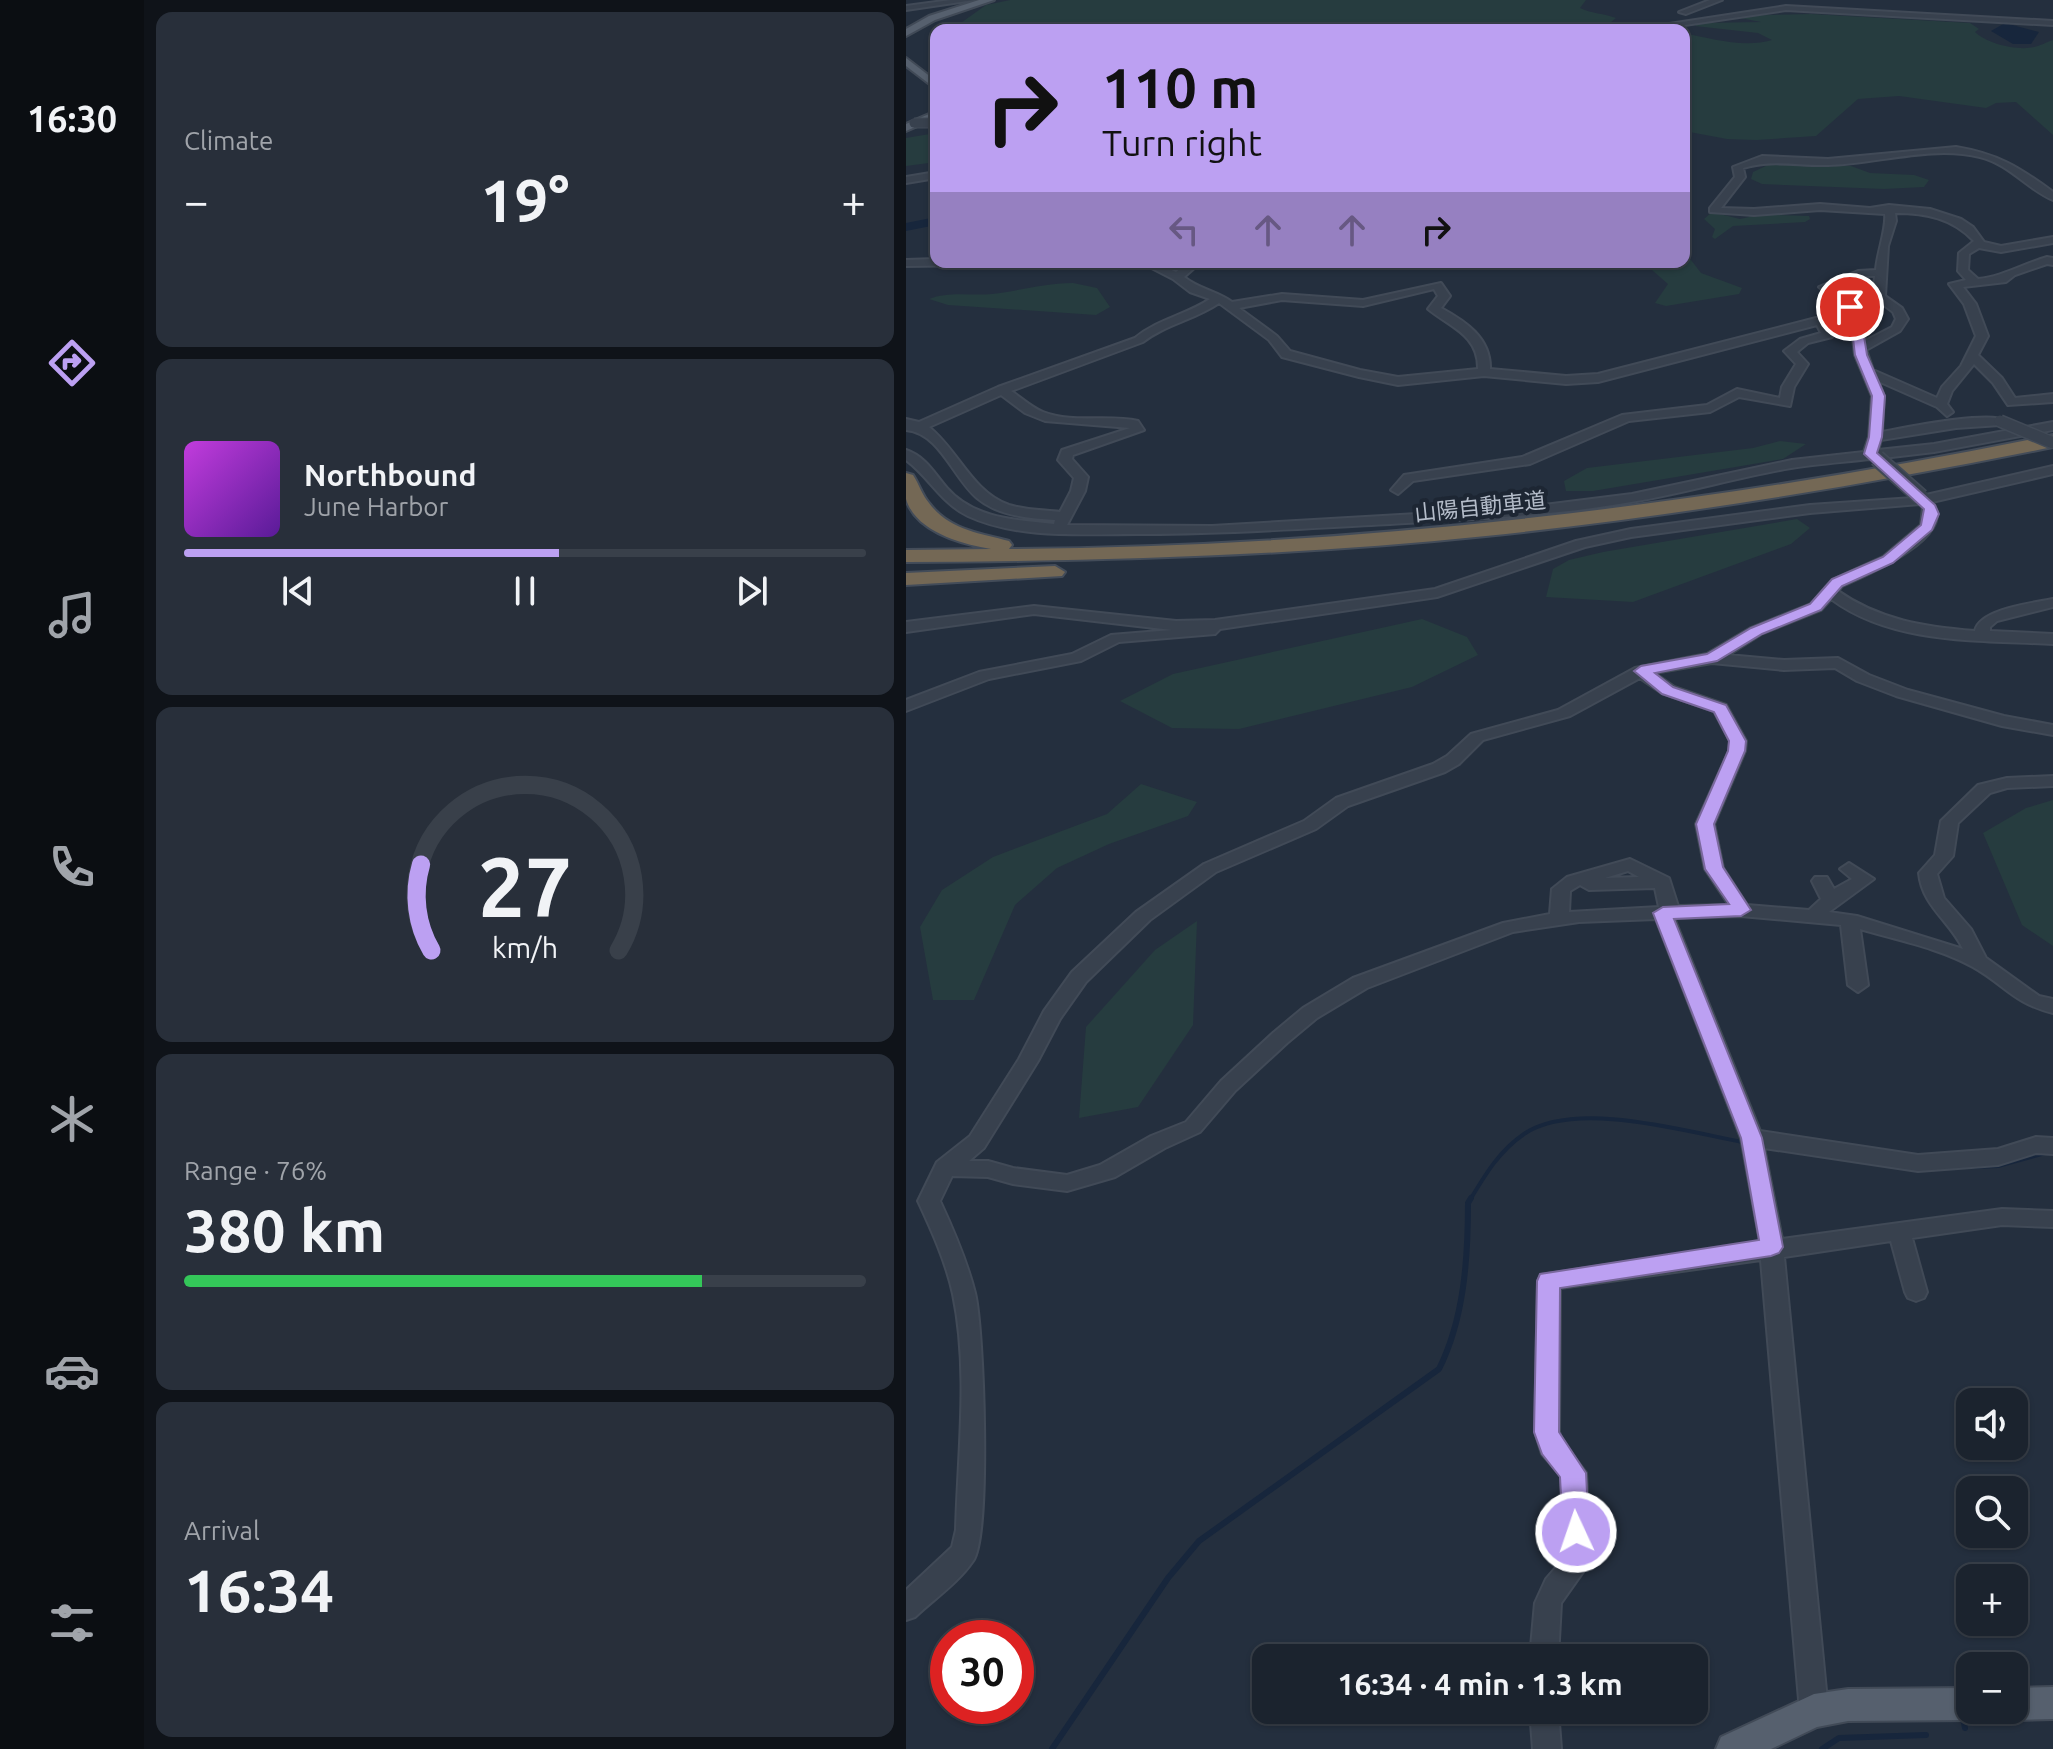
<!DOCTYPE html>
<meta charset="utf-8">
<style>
body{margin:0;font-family:Ubuntu,"Noto Sans JP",sans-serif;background:#282f3a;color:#f1f3f6;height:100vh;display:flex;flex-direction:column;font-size:30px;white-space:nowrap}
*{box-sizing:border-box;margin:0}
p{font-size:26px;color:#a0a4aa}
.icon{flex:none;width:44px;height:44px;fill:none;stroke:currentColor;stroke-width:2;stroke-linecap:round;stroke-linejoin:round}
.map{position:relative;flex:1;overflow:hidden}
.side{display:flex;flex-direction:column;gap:12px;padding:12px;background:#0f1319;width:762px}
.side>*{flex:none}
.top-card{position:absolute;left:24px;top:24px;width:760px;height:244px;border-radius:16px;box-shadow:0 2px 6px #0004,0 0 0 2px #39404a;background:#bca0f2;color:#111;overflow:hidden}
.buttons{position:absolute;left:1050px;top:1388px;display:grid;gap:16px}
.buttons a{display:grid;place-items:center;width:72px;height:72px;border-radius:16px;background:#1b232e;box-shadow:0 2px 6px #0004,0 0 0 2px #39404a;font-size:40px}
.speed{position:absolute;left:24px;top:1620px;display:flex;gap:16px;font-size:40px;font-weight:700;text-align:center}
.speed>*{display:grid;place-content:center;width:104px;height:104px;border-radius:50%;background:#1b232e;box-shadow:0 2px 6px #0004,0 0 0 2px #39404a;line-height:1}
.speed .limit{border:12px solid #d22;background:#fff;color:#111}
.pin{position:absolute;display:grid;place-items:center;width:68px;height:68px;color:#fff;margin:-34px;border:4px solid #fff;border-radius:50%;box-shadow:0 2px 8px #0007}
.me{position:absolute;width:88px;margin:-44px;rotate:357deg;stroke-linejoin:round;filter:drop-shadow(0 0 6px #0008)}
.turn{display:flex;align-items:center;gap:28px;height:168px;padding:0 40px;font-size:36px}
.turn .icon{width:104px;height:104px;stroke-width:2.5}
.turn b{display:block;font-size:56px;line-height:68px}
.lanes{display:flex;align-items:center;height:76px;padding:0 40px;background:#0003;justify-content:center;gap:40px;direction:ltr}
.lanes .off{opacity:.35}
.big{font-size:60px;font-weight:700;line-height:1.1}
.side .tile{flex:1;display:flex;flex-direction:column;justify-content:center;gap:12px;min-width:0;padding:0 28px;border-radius:16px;background:#282f3a}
.side .dial{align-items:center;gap:0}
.dial svg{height:208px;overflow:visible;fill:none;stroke:#39404a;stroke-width:7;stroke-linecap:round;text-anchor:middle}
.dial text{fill:#f1f3f6;stroke:none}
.song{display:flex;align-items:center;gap:24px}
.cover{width:96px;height:96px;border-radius:12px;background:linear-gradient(135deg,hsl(290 70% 55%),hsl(270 70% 35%))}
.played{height:8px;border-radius:4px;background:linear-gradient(90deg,#bca0f2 55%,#39404a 55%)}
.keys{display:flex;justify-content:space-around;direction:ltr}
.heat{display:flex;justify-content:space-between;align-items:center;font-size:44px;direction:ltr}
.charge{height:12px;border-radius:6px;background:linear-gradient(90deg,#34c759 76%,#39404a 0)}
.trip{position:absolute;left:346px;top:1644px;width:456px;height:80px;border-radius:16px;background:#1b232e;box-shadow:0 2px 6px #0004,0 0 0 2px #39404a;font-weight:700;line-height:80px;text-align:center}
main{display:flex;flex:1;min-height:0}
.tabs{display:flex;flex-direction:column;width:144px;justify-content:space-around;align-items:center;background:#0b0e12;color:#a0a4aa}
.tabs .icon{width:56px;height:56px}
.tabs .active{color:#bca0f2}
.tabs b{font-size:36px;color:#f1f3f6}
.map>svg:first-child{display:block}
</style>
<main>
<nav class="tabs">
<b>16:30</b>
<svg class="icon active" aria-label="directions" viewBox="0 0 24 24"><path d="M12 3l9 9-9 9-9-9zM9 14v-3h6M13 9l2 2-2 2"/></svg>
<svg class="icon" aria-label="music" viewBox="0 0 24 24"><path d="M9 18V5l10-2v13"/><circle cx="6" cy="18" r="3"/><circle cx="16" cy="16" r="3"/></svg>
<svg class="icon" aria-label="phone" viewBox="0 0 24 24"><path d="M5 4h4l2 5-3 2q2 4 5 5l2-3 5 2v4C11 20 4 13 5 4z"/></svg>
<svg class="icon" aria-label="climate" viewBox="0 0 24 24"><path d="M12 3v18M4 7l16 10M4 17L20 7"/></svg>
<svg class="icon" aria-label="car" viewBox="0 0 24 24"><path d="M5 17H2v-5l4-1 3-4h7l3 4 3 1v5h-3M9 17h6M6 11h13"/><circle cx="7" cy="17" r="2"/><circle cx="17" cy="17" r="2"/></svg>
<svg class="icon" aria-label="filters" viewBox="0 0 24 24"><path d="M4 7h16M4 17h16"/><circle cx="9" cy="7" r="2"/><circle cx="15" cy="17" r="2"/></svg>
</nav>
<section class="side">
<div class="tile"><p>Climate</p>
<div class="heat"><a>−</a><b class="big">19°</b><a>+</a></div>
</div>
<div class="tile">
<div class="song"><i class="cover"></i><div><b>Northbound</b><p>June Harbor</p></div></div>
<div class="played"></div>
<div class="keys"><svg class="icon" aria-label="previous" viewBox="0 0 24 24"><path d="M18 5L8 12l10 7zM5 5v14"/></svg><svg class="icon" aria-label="pause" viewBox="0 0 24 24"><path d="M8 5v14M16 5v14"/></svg><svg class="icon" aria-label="next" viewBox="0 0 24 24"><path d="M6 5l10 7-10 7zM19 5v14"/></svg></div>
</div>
<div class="tile dial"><svg viewBox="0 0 100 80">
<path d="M14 69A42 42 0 1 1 86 69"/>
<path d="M14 69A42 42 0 0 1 10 36" stroke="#bca0f2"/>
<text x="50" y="56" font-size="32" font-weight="700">27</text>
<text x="50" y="72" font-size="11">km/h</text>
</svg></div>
<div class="tile"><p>Range · 76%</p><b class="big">380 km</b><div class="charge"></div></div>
<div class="tile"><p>Arrival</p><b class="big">16:34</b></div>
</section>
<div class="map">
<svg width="1147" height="1749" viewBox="0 0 1147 1749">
<rect width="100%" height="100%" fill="#242f3e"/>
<g fill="#263c3f">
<path d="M 104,0 L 680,0 L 674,8 C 687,14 697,13 710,18 L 704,23 L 677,30 L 52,30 L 52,25 L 80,5 Z"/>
<path d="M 905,14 L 1064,23 L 1073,29 L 1069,32 C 1081,44 1112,51 1128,47 C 1134,46 1141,42 1147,40 L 1147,135 L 1110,102 L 1090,103 L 1080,108 L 993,96 L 952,99 L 910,136 L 851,140 L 821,139 L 778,131 L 778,33 C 806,39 838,48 866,40 L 852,33 L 789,26 L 793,23 L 855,22 L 824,16 Z"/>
<polygon points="30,133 30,162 0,166 0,138"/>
<polygon points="864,164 945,166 964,173 1008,175 1023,180 1018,187 978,189 856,184 845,179 847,172"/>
<polygon points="806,212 834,219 843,217 844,214 903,216 904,219 899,222 827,226 809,239 806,237 809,229 798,219"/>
<polygon points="778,260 785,260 795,273 836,288 833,294 760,306 749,303 762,284 746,270 751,264"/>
<path d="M 167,283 L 191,288 L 204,307 L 190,315 L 42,305 L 23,299 C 43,291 64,296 86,294 C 114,291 138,283 167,283 Z"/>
<polygon points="874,441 900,444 877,459 687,491 660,491 658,481 681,468 847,448"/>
<polygon points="891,519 904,528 885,544 727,602 640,597 647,569 663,560 697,552"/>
<polygon points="516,619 561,637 572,655 506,687 333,729 266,728 214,701 267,674"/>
<polygon points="235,784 291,802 282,816 203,844 151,868 109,905 68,1000 27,1000 14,927 36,890 87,857 201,814"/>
<polygon points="1147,800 1147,946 1116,925 1077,833 1120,808"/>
<polygon points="291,921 287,1025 232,1107 173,1118 180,1027 249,950"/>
</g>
<polygon fill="#17263c" points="1099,23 1133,32 1125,44 1107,44 1085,31"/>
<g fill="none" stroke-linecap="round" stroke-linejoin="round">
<g stroke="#17263c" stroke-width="4">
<polyline points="1067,1167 1092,1166 1147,1151"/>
<path d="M 564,1200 C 579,1175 593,1151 618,1134 C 670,1099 782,1132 841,1143"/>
</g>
<g stroke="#17263c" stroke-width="6">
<polyline points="1057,1718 1059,1728"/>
<polyline points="1065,1718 1105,1718"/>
<path d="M 146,1749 L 262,1578 L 293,1541 L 533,1369 C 558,1319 562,1259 562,1203 L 565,1198"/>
<polyline points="916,1749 933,1738 1020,1735"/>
</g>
<g fill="#17263c" fill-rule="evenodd">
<polygon points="769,23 774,26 773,28 754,30"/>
<polygon points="30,217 30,225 0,231 0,223"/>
</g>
<g stroke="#414a57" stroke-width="4">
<g id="minor">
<polygon points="45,0 68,0 0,10 0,6"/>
<polygon points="804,0 816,0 780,14 773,12"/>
<polygon points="880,6 1147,21 1147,25 880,10 745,30 724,30"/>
<path d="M 1050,147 C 1092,154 1113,167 1147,192 L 1147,200 C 1121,189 1103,164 1074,157 C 1025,145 971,164 922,165 C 892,166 866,159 837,168 L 839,177 L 815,208 L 848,209 L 914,204 L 964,208 L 983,205 L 1024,209 L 1055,219 L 1067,227 L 1078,242 L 1095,246 L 1147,237 L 1147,243 L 1095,252 L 1073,248 L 1063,254 L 1062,270 L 1072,279 C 1096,277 1117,264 1141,257 L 1147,258 L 1147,265 L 1141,264 L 1109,275 L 1100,282 L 1057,287 L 1070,304 L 1082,336 L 1072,355 L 1096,378 L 1109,398 L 1147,394 L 1147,402 L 1102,405 L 1087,383 L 1068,364 L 1046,391 L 1041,404 L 1047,412 L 1041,416 L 1031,407 L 972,381 L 978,396 L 976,432 C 998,428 1085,410 1100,421 L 1094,425 L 1050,428 L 975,440 L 972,450 L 1028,444 L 1147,422 L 1147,430 L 1028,452 L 977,458 L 971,462 L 964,459 C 938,462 911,464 885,468 C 832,477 779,493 725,502 C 646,516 565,519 484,524 C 403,528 323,534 242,534 C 185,533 116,541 62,516 C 35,503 23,477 0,460 L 0,450 C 20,457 28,473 41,488 C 68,519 111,520 148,524 L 149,520 C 123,518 92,516 71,498 C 47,478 34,433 0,430 L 0,419 L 13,422 L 92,387 L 229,338 C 252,319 280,315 304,299 L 284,292 L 267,279 L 234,262 L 248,262 L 270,272 L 283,262 L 295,262 L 278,277 C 293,289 311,291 326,302 L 376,294 L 457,300 L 535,283 L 544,296 L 535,308 C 559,321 585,338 584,369 L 660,376 L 692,374 L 937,311 L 938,307 L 913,287 L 952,271 L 970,270 C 971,253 981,228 979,214 L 914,210 L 848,215 L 804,212 L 804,208 L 829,177 L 827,167 L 856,156 L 922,159 ZM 989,213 C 1020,213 1046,218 1068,241 L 1053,253 L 1052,271 L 1060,280 L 1043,284 L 1058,304 L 1070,336 L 1055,366 L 1036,387 L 1031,398 L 967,370 L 960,350 L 994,331 L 1002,319 L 996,308 L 979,296 L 982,246 L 990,221 ZM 957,276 L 969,276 L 967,297 L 987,312 L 990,319 L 986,327 L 959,341 L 958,330 L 948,314 L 950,307 L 942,297 L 928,288 ZM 528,289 L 532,296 L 522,309 C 544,327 573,335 572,369 L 492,377 L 454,370 L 384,351 L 371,336 L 333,308 L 376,300 L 457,306 ZM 313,303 L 363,340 L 376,357 L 453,377 L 492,385 L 578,376 L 660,384 L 692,382 L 911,325 L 915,333 L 894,339 L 878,351 L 890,364 L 876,387 L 874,398 L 831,389 L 801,405 L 716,415 L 616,457 L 498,475 L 485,490 L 492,494 L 507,481 L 624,464 L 723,421 L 804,412 L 833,397 L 884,406 L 888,387 L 902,364 L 891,352 L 902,343 L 926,337 L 923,326 L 938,318 L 946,330 L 949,355 L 966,396 L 963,437 L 958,452 L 886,460 L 726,494 L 615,508 L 306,526 L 161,525 L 179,491 L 182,477 L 166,459 L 167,455 L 238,430 L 232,421 C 202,414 167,424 137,412 C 125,407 116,398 105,391 L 237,342 C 260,324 288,320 313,303 ZM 95,395 L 119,413 L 139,421 L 224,428 L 156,450 L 152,460 L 168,478 L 165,491 L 154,512 C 137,510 119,510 103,505 C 66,492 52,450 23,427 Z"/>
<polygon points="30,172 30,178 0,183 0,177"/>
<polygon points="30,259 30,262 78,262 73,265 0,266 0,260"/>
<path d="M 1147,466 L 1147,474 L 1026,502 C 1053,536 959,576 936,586 L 932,591 C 973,620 1019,627 1069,631 C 1073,609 1127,603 1147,599 L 1147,607 L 1091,621 L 1084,627 L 1084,631 L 1147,634 L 1147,644 C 1073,640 987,645 925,599 L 915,610 L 855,634 L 822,655 L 878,660 L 932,658 L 963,675 L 1002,690 L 1098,716 L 1147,725 L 1147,735 L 1096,726 L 990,696 L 951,681 L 929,668 L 878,670 L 806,663 L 748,673 L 768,687 L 820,705 L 840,741 L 839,751 L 808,824 L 817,868 L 841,905 L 903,910 L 915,899 L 906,881 L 909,877 L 921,877 L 928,889 L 946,879 L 934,869 L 943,863 L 968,879 L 923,912 L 951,916 L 1057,949 C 1044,921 1016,906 1013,873 L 1029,855 L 1035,821 L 1072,785 L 1101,778 L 1147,776 L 1147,786 L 1101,788 L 1084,793 L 1052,823 L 1047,856 L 1031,874 L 1038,898 L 1065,929 L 1080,958 L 1133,996 L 1147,999 L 1147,1013 C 1107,1003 1099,985 1067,967 C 1033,948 991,940 954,929 L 962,985 L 952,992 L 942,985 L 935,925 L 835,916 L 768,918 L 854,1131 L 1012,1155 L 1092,1149 L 1130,1137 L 1147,1138 L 1147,1154 L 1130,1153 L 1092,1165 L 1012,1171 L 858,1148 L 876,1239 L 1096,1209 L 1147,1211 L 1147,1227 L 1096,1225 L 1006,1238 L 1021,1292 L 1018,1298 L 1010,1301 L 1002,1298 L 999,1292 L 985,1241 L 878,1257 L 922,1711 L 918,1721 L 908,1725 L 898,1721 L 894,1711 L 855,1260 L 654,1288 L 653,1432 L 656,1441 L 680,1473 L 683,1532 L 679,1569 L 655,1603 L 652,1658 L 624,1658 L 629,1603 L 640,1579 L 653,1564 L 657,1532 L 655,1476 L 636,1454 L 629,1432 L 632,1281 L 635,1275 L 854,1242 L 835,1138 L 750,919 L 673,922 L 607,932 L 461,988 L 411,1018 L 381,1043 L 329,1091 L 294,1132 L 259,1148 L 209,1177 L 161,1191 L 107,1184 L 82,1177 L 46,1176 L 34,1201 C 48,1231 61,1261 69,1293 C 78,1329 85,1536 67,1561 C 53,1582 28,1599 9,1617 L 0,1620 L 0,1590 L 46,1547 L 50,1530 C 52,1453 63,1370 47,1294 C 40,1262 26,1231 12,1201 L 31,1162 L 64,1136 L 113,1059 L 138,1011 L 166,972 L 230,912 L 298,864 L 398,821 L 430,798 L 527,764 L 541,756 L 565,734 L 652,710 L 729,668 L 801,654 L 845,628 L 905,604 L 926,580 L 977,557 L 1015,525 L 1017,508 L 1014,504 L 904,513 L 725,537 L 679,547 L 531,597 L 314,629 L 309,634 L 213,642 L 175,661 L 83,679 L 0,711 L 0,700 L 73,672 L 166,654 L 205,635 L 266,630 L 128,614 L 0,632 L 0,622 L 128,606 L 270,621 L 309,620 L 529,589 L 670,541 L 725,529 L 904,505 L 1007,498 L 1015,493 L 1020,495 ZM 734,678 L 756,693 L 808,711 L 824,741 L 823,751 L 790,824 L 799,869 L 823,905 L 772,906 L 763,878 L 724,859 L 661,877 L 646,889 L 644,914 L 597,923 L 447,978 L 397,1008 L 367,1033 L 315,1081 L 280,1122 L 245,1136 L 194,1165 L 161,1175 L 107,1168 L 82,1161 L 63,1161 L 78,1148 L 132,1061 L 154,1019 L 180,982 L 244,920 L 310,872 L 410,829 L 442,806 L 539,772 L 553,764 L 577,740 L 664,716 ZM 722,871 L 733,877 L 699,878 ZM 674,885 L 683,890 L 749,888 L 753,907 L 663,912 L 664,891 Z"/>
<polygon points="624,1710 652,1710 655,1749 627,1749"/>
</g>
</g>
<g stroke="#414a57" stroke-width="4">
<g id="major">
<polygon points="73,0 88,0 29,20 0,36 0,29 23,16"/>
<polygon points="0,58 30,81 30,89 0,66"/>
<polygon points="30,111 30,118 0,131 0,124"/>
<polygon points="1147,1687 1147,1719 1108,1720 1096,1716 1094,1710 1108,1710 1108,1688"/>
<polygon points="1064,1688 1064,1710 1078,1710 1076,1716 1064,1720 942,1721 911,1727 865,1749 810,1749 815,1737 908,1694 942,1689"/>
</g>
</g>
<g stroke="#434c59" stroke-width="4">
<g id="highway">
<path d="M 1147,435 L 1147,447 C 959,485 771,516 580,536 C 387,556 193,561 0,562 L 0,550 L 85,549 C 56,544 10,532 0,499 C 0,492 0,481 0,473 L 7,475 C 13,484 16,495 23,503 C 43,530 73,533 103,541 L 106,545 L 103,549 C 455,547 803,505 1147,435 Z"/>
<polygon points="149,566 159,572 156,576 0,585 0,573"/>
</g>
</g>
<use href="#minor" fill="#38414e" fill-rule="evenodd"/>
<use href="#major" fill="#56606e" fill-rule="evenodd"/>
<use href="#highway" fill="#746855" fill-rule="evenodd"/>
<g stroke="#414a57" stroke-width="11" stroke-linecap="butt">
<polyline id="minor-bridge-far2" points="8,123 23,123"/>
</g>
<g stroke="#414a57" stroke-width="14" stroke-linecap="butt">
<polyline id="minor-bridge-far1" points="1094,421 1147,443"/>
</g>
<g stroke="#414a57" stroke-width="18" stroke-linecap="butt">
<polyline id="minor-bridge" points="971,458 1015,497"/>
</g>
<use href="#minor-bridge-far2" stroke="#38414e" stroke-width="9"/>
<use href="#minor-bridge-far1" stroke="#38414e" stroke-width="11"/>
<use href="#minor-bridge" stroke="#38414e" stroke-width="15"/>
</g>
<polygon fill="#bca0f2" stroke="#7a689d" stroke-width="2" points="940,305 950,307 948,314 957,330 961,355 979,396 976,437 971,453 1029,505 1033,514 1026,530 987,563 936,586 915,610 856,634 811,661 749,673 767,687 820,705 840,741 839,751 808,824 817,867 845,910 835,916 768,919 856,1138 877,1247 873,1253 865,1256 654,1288 653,1432 680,1473 683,1532 679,1540 670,1543 661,1540 657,1532 654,1477 636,1454 628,1432 631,1281 634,1274 853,1240 835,1138 747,913 757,907 823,904 799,869 790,824 822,751 823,741 808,712 756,694 728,671 735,666 801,654 845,628 904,604 926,579 977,557 1015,525 1018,509 958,454 963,437 966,396 949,355 946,330 937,314"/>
<g text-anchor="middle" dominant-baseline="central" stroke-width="8" stroke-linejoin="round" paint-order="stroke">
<g font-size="22" fill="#b4bcc9" stroke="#1d2633">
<text transform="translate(574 506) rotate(-6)">山陽自動車道</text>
</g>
</g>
</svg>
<div class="buttons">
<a><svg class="icon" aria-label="sound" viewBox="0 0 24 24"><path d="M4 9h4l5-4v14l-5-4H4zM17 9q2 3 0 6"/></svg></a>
<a><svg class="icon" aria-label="search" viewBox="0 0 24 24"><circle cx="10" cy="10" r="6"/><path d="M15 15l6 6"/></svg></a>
<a>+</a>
<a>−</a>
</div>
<div class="speed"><div class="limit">30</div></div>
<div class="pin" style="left:944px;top:307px;background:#d93025"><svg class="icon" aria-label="arrive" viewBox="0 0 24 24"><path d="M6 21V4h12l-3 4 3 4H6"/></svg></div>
<svg class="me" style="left:670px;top:1532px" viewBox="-20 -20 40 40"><circle r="17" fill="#bca0f2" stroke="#fff" stroke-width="3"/><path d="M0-11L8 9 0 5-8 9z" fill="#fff"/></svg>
<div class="trip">16:34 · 4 min · 1.3 km</div>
<div class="top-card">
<div class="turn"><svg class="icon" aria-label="right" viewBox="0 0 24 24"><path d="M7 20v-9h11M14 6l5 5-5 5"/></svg><div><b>110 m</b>Turn right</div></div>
<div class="lanes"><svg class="icon off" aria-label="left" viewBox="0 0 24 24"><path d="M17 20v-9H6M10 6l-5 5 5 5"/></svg><svg class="icon off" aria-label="ahead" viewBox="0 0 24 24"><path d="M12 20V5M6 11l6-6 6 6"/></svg><svg class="icon off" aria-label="ahead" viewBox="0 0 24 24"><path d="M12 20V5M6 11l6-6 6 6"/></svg><svg class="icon" aria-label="right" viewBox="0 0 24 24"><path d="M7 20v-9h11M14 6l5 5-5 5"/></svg></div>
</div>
</div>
</main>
